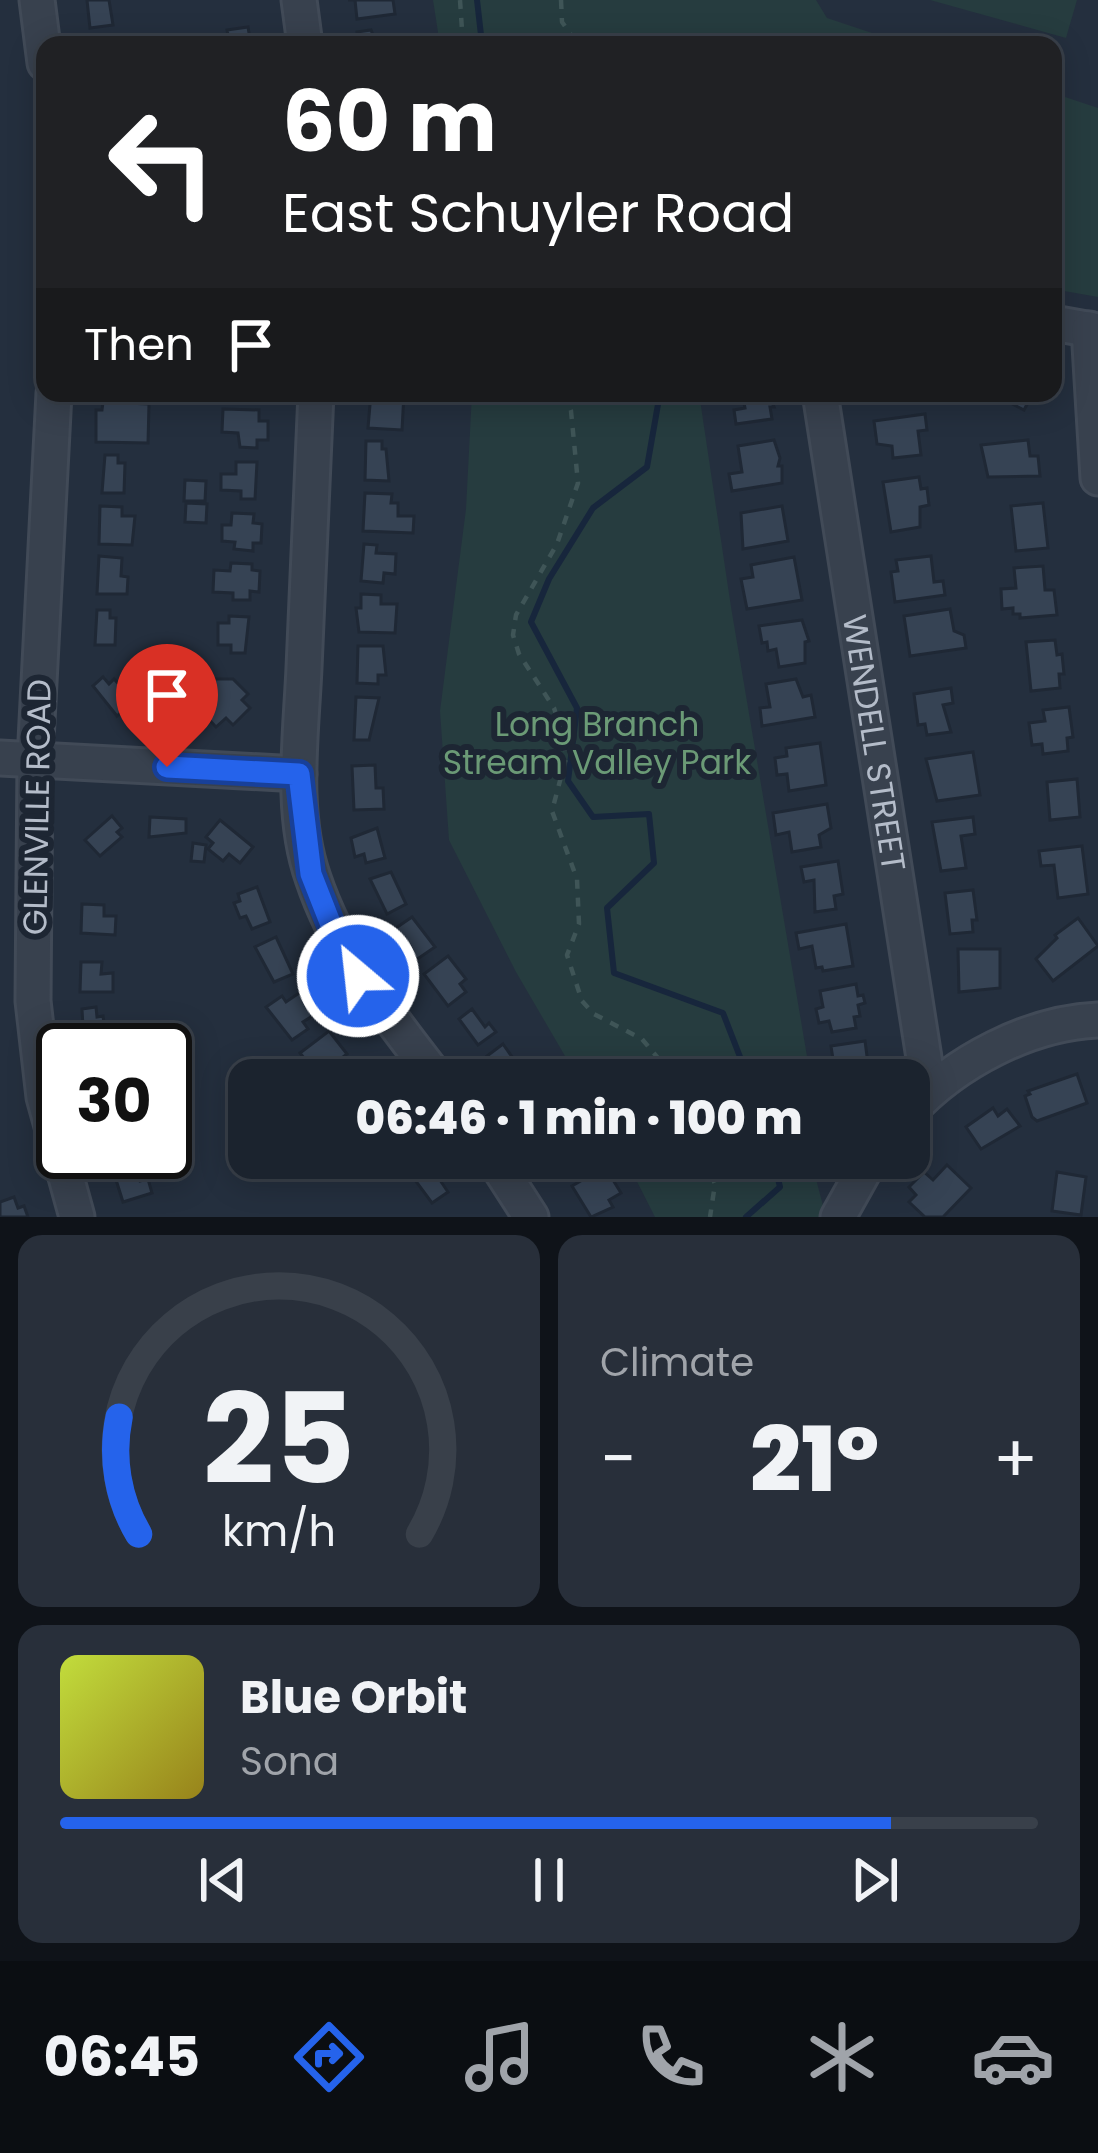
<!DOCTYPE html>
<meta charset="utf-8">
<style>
body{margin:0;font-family:Poppins,sans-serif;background:#282f3a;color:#f1f3f6;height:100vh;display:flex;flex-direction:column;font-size:45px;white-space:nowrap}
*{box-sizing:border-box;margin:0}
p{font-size:39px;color:#a0a4aa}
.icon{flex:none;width:66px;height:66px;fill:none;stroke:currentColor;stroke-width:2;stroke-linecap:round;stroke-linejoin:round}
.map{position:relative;height:1217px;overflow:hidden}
.details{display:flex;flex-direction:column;gap:18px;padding:18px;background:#0f1319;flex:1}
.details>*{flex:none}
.banner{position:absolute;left:36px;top:36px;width:1026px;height:366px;border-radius:24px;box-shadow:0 6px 30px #0003,0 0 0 3px #39404a;background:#202124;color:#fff;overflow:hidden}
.speed{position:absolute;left:36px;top:1023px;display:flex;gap:24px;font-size:60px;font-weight:700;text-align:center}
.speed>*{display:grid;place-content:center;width:156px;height:156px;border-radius:50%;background:#1b232e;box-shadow:0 6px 30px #0003,0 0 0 3px #39404a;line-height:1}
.speed .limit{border:6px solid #111;border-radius:18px;background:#fff;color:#111}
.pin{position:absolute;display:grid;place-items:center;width:102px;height:102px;color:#fff;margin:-123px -51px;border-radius:50% 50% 50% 0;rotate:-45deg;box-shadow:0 0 12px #0007}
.pin .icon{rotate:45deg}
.me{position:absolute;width:132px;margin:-66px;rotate:332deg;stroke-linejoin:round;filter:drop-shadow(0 0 9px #0008)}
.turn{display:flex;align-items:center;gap:42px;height:252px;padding:0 48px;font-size:54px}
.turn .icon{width:156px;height:156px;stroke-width:2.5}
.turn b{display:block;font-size:84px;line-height:102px}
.then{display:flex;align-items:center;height:114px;padding:0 48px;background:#0003;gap:24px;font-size:45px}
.big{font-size:90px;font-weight:800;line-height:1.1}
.details .card{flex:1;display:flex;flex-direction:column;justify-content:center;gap:18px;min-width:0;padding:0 42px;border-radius:24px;background:#282f3a}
.details .dial{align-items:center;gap:0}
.dial svg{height:312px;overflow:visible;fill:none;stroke:#39404a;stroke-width:7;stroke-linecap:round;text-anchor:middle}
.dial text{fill:#f1f3f6;stroke:none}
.song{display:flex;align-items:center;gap:36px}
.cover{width:144px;height:144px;border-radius:18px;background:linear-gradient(135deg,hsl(70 70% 55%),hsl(50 70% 35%))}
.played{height:12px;border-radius:6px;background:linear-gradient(90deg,#2563eb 85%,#39404a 85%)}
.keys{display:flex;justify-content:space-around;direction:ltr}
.heat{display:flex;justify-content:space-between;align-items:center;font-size:66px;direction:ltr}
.details .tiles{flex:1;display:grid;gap:18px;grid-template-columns:1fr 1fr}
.card:last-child{grid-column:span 2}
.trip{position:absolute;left:228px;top:1059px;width:702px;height:120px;border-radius:24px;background:#1b232e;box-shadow:0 6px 30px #0003,0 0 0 3px #39404a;font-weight:800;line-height:120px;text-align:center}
.tabs{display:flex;height:192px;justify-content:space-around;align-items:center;background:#0b0e12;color:#a0a4aa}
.tabs .icon{width:84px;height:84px}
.tabs .selected{color:#2563eb}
.tabs b{font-size:54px;color:#f1f3f6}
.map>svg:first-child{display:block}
</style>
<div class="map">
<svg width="1098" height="1217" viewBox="0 0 1098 1217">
<rect width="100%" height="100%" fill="#242f3e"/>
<g fill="#263c3f">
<polygon points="433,0 816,0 827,18 908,45 440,45"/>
<polygon points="930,0 1077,0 1066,38"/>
<polygon points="1053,93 1098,108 1098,297 1053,289"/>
<polygon points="472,393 699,393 731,607 811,1080 579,1080 516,972 449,840 440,711 466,509"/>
<polygon points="625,1158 824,1158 816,1179 826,1217 655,1217"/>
</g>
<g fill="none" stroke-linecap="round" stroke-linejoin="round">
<g stroke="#17263c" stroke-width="6">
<polyline points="477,0 481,35 490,45"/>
<polyline points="660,393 647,467 593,508 549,579 531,622 577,708 568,781 593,817 649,814 654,863 607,908 614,973 723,1013 749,1080"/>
<polyline points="746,1217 780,1187 773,1158"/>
</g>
</g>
<g fill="#364354" stroke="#1f2835" stroke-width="3">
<polygon points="87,0 109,0 113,25 90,28"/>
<polygon points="348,0 393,0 395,14 357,19 355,0"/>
<polygon points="248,27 251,45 230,45 227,30"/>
<polygon points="371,30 377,45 359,45 357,32"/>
<polygon points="371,393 404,393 402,430 368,428"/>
<polygon points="742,393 768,393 774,407 770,407 772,419 736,424 734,410 745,408"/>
<polygon points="866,393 915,393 915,395 868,402"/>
<polygon points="991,393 1033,393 1024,410"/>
<polygon points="103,402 149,404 148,443 96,442 96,410 102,410"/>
<polygon points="223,409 259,410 259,421 268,421 268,440 257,440 257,448 240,447 238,433 222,432"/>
<polygon points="925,414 927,430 918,431 921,455 893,458 892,446 877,444 874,421"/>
<polygon points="774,440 780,458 778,466 782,466 782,483 732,491 729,474 742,472 738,446"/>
<polygon points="1028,440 1030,456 1038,456 1040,476 988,477 981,445"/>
<polygon points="366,441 382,441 382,449 386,449 389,481 365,480"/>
<polygon points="105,455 118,455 118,463 125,463 124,493 102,493"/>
<polygon points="236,462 257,462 255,499 241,499 241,491 221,490 221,474 236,474"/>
<polygon points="919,477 921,489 927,488 929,505 920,507 920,527 891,532 883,482"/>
<polygon points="185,480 206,481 205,501 184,501"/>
<polygon points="365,493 392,494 391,503 398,503 398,516 414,516 413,533 363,531"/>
<polygon points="186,503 207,504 206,523 185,522"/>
<polygon points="1043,503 1048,548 1016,551 1011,506"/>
<polygon points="100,506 122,507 122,516 135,516 132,545 99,544"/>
<polygon points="782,506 788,541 743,549 741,513"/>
<polygon points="232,513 254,514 253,523 262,524 261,543 253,543 253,551 234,549 235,542 222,541 222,525 231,525"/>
<polygon points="364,544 377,545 376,553 396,554 395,574 384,573 383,583 361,581"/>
<polygon points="99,556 122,558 121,576 128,577 127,594 97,594"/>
<polygon points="931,556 934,582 943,581 945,595 895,602 891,572 898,571 896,560"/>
<polygon points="794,557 802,600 747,609 741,579 753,577 751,565"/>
<polygon points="231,563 252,564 252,570 260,571 259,592 250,591 250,600 233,600 233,593 213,592 214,570 230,571"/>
<polygon points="1043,566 1045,590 1054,590 1057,615 1020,618 1020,614 1013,614 1013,608 1002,609 1001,589 1016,588 1014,568"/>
<polygon points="361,594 381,595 381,604 397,604 395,633 359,632 356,608 361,608"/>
<polygon points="950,609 954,631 964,635 966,648 910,656 904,616"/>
<polygon points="97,610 110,610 110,618 116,618 115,645 95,645"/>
<polygon points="229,616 249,617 245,653 231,653 231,645 218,645 218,623 229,623"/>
<polygon points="802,620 809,641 805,642 805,663 779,667 776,649 768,651 767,642 762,643 759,626"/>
<polygon points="1055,640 1057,655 1062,654 1064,674 1059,674 1060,688 1031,691 1026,642"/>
<polygon points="358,646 383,646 386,675 378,675 378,684 357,683"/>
<polygon points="103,677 109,684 114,679 134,701 117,716 93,686"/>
<polygon points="212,679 233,679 248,694 242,700 250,708 233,725 226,718 216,727 203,713 213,703"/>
<polygon points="796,679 803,697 811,695 815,717 762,726 760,708 770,707 766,684"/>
<polygon points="951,688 953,703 943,705 951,732 927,735 925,724 918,725 914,694"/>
<polygon points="151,694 192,695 191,719 151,717"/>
<polygon points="356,697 379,698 369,740 354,740"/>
<polygon points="1069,707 1073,737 1067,738 1068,751 1043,754 1042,744 1032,745 1029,723 1045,721 1043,710"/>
<polygon points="820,743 826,785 789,791 787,774 777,775 775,758 787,756 786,748"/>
<polygon points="973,752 980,795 937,801 926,759"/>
<polygon points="375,765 376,788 383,788 384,809 354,810 352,766"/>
<polygon points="1077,779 1080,817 1050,820 1047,782"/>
<polygon points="827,804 831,828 819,835 821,847 792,852 789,832 776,835 773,813"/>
<polygon points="112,816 122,828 117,832 122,837 100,856 85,840"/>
<polygon points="150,817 186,819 186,833 149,837"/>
<polygon points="973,817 975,834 961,836 966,868 941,871 932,822"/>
<polygon points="220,820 253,847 240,863 229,854 223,861 208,849 213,843 206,837"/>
<polygon points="377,828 385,858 366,863 364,854 355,857 351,838"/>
<polygon points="193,843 206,845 204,862 191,861"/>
<polygon points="1082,846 1088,894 1058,898 1054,865 1041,866 1039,851"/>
<polygon points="838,861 843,894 834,896 836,909 815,912 814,880 804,882 801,867"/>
<polygon points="391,872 406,904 387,914 370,879"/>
<polygon points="257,887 270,922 252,929 246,916 240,918 234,903 240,901 238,894"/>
<polygon points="973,890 977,920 972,920 973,932 950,934 945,893"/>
<polygon points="82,904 104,905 104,916 116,916 115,935 81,933"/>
<polygon points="412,917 435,947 416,960 393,930"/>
<polygon points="1078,918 1098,946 1053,981 1036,959 1057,938 1055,935"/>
<polygon points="846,924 853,966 823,971 822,967 816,968 812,946 799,949 796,933"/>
<polygon points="276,937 293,974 274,982 255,947"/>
<polygon points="958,949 1000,949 1000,988 959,992"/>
<polygon points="448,956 466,979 460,984 466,992 448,1006 424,974"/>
<polygon points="81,962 102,962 101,974 113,973 113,992 80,992"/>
<polygon points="856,984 858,996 863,995 865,1003 858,1005 860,1016 854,1017 856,1028 832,1032 829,1021 819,1023 816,1009 823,1007 820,991"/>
<polygon points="302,991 317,1013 303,1022 308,1029 292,1040 266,1007 282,996 286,1002"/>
<polygon points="96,1007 97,1017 103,1016 107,1044 84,1046 82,1009"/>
<polygon points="472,1009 485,1027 489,1023 496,1032 478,1045 459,1019"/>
<polygon points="329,1031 347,1054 318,1076 300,1053"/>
<polygon points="865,1041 870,1079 836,1080 831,1046"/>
<polygon points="503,1044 526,1077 521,1080 493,1080 486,1071 493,1065 487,1056"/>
<polygon points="1077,1074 1087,1103 1037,1121 1032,1117 1025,1096 1030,1094 1028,1091"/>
<polygon points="993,1108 998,1116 1007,1109 1020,1126 981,1149 966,1127"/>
<polygon points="556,1158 593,1158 568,1175"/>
<polygon points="427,1161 448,1192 432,1203 409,1172"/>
<polygon points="127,1163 129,1171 136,1169 140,1181 148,1179 152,1193 123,1202 112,1167"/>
<polygon points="947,1165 971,1188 943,1217 925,1217 909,1202 916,1195 909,1187 924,1172 933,1180"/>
<polygon points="605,1167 621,1193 609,1200 613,1207 591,1217 572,1186"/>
<polygon points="1057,1172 1086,1177 1081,1215 1052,1211"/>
<polygon points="14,1197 18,1208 24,1206 28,1217 0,1217 0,1202"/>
</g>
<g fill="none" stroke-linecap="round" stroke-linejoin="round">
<g stroke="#414a57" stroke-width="39">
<g id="minor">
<polyline points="37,0 45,63"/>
<polyline points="299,0 305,45"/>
<polyline points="1053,323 1098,331"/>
<polyline points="1089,329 1098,478"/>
<polyline points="54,393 35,760 33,1001 44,1097 77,1217"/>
<path d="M 316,393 C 312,485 308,577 304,668 C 301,736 290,813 313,878 C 339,956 389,1016 438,1080"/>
<path id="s1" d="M 820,393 L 929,1090"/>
<polyline points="0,758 299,774"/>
<path d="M 909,1112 C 955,1062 1029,1023 1098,1020"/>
<polyline points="493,1158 531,1217"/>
<polyline points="838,1217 871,1158"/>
</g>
</g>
<g stroke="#3f5557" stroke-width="4.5" stroke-dasharray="9 9" stroke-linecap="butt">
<polyline points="460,0 463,45"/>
<polyline points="561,0 562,22 578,45"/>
<polyline points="565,393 571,411 578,483 557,544 516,615 513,635 519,654 554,708 564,739 566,758 552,811 577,879 579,924 567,955 582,1001 594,1014 642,1039 668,1070 672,1080"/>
<polyline points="704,1158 715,1184 710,1217"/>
</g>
<use href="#minor" stroke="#38414e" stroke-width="33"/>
</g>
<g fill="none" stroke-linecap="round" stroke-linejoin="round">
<g stroke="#184099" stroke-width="30">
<polyline id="route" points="167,767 299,774 311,874 333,930 358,976"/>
</g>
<use href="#route" stroke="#2563eb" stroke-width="21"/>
</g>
<g text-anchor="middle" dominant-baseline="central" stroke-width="12" stroke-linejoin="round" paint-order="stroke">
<g font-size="33" fill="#6b9a76" stroke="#1d2633">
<text x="597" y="724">Long Branch<tspan x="597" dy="38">Stream Valley Park</tspan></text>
</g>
<g font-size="33" fill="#b4bcc9" stroke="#1d2633">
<text stroke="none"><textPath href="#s1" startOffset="354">WENDELL STREET</textPath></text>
<text transform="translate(37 807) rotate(-89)">GLENVILLE ROAD</text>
</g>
</g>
</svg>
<div class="speed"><div class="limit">30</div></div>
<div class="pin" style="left:167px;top:767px;background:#d93025"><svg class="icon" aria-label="arrive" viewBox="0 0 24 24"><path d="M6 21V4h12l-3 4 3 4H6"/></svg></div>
<svg class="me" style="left:358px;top:976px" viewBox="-20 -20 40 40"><circle r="17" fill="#2563eb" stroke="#fff" stroke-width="3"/><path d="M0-11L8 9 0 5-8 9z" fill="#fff"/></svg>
<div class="trip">06:46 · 1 min · 100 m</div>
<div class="banner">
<div class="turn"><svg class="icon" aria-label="left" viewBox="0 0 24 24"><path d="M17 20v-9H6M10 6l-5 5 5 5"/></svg><div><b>60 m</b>East Schuyler Road</div></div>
<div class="then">Then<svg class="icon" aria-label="arrive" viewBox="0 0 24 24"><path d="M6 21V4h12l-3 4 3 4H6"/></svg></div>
</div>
</div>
<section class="details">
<div class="tiles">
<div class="card dial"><svg viewBox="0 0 100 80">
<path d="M14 69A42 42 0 1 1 86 69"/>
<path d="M14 69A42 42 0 0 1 9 39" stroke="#2563eb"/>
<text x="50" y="56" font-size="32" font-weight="700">25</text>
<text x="50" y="72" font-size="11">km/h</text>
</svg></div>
<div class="card"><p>Climate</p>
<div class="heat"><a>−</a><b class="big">21°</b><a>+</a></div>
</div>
<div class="card">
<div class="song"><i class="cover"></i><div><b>Blue Orbit</b><p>Sona</p></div></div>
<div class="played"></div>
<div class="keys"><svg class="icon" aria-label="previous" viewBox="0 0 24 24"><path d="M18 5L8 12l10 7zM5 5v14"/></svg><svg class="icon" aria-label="pause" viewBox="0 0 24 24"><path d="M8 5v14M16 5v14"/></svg><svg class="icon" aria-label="next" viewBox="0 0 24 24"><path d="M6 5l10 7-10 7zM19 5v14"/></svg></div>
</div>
</div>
</section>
<nav class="tabs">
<b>06:45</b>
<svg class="icon selected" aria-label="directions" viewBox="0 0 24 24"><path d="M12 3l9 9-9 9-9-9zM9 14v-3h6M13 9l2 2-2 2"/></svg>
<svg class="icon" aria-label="music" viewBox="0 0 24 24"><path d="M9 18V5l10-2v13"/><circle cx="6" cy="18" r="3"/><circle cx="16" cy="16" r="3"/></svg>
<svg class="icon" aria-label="phone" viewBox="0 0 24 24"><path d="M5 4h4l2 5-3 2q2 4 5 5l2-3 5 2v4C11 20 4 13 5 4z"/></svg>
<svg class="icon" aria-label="climate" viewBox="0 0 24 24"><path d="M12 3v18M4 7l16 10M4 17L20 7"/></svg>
<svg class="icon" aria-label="car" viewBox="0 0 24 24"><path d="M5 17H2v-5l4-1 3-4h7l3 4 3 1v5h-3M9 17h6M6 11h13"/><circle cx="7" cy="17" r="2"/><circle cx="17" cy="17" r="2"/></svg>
</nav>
